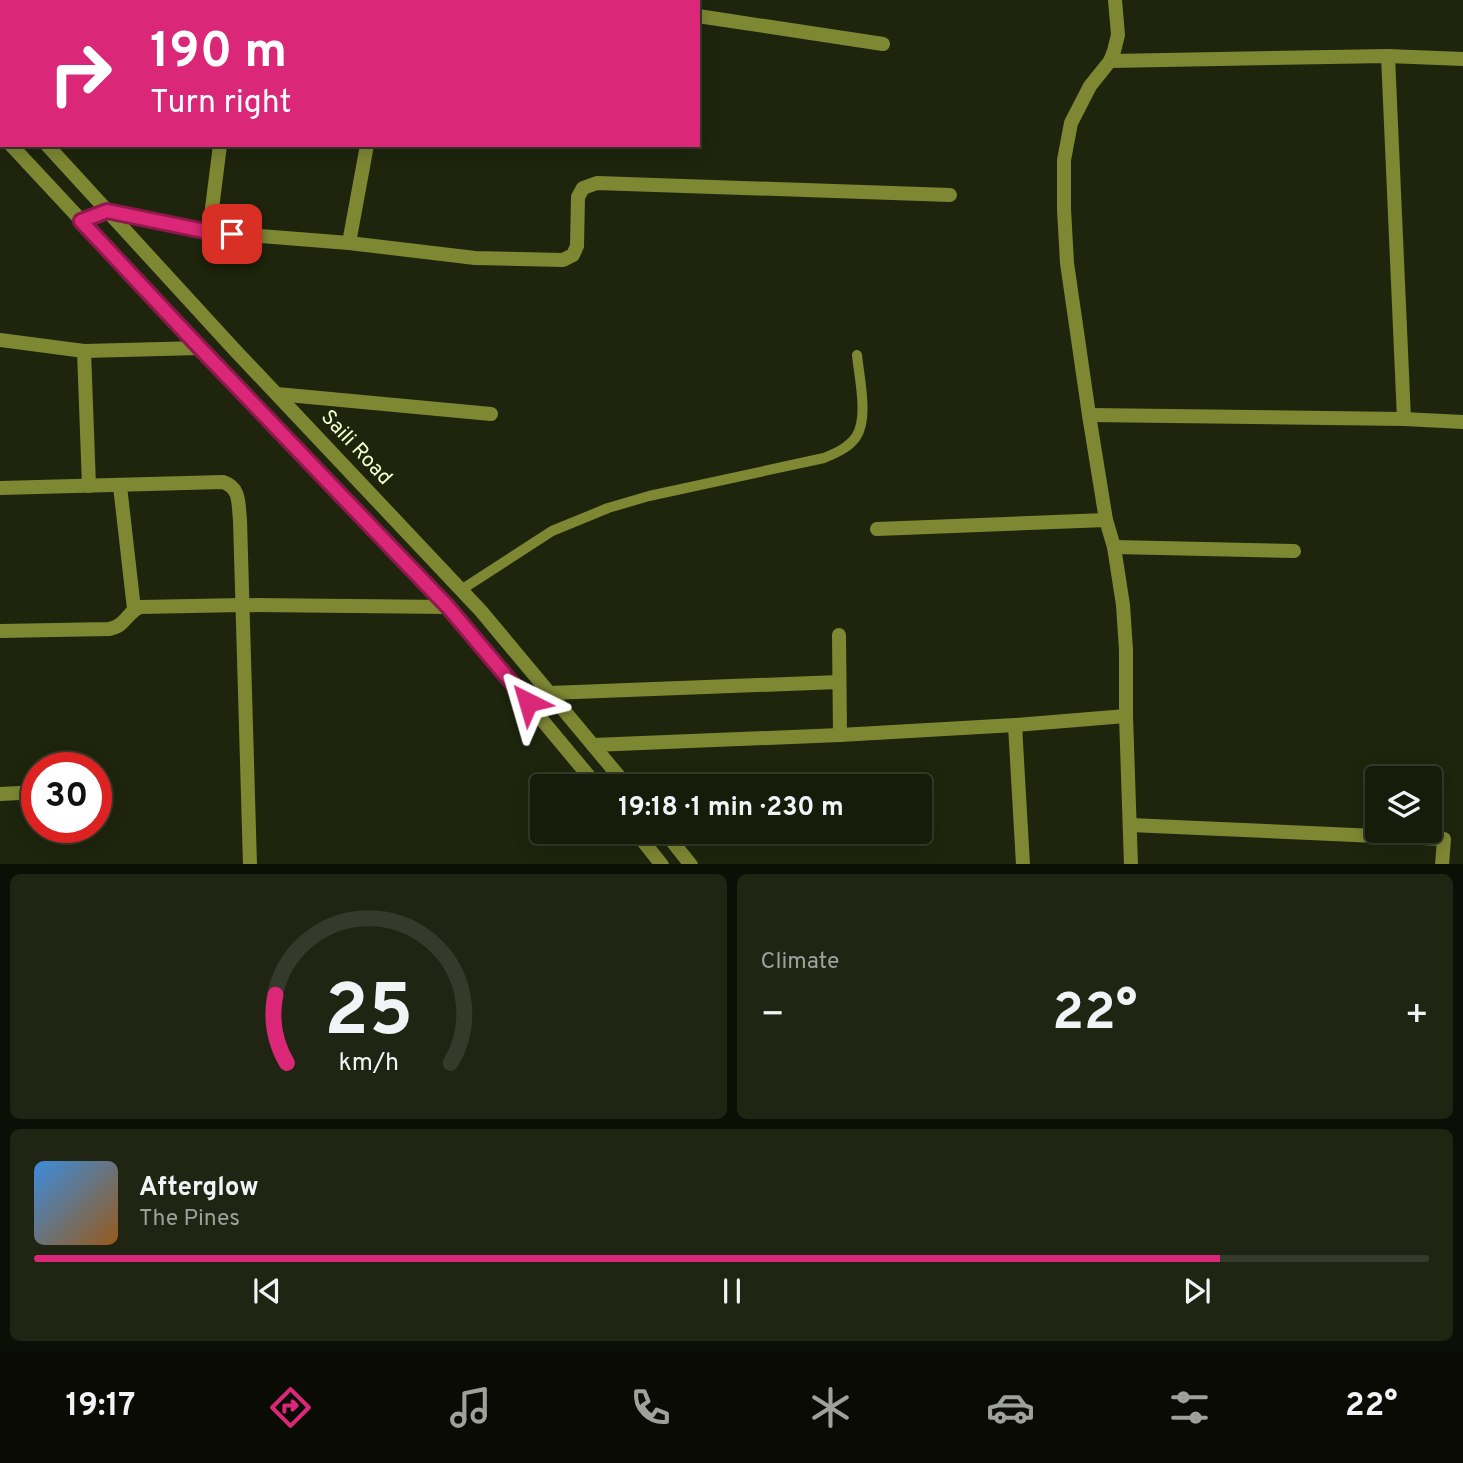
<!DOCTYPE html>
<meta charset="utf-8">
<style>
body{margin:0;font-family:Overpass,sans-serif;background:#1f2512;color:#f1f3f6;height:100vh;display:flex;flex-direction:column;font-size:26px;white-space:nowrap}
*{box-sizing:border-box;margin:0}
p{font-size:23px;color:#9ea19c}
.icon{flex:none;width:38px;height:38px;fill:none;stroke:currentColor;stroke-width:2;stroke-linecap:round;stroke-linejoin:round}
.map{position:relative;height:864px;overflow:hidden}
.sheet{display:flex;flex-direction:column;gap:10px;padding:10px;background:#0c0f05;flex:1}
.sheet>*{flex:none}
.top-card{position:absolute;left:0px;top:0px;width:700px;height:147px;box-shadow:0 4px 18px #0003,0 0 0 2px #353a2a;background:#db2777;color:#fff;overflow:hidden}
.fabs{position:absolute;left:1365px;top:766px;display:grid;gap:14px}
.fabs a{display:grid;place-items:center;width:77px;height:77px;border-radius:7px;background:#161c09;box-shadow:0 4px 18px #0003,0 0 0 2px #353a2a;font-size:35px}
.speed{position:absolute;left:21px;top:752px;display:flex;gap:14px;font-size:35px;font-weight:700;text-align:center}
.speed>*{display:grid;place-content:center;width:91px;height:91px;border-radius:50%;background:#161c09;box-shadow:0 4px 18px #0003,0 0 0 2px #353a2a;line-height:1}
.speed .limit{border:10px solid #d22;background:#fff;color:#111}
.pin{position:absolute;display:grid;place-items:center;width:60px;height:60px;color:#fff;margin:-30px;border-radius:14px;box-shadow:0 4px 10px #0006}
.me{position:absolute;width:77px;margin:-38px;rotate:320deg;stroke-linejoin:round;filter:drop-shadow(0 0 5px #0008)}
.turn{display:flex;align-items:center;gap:24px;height:147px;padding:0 35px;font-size:32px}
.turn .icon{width:91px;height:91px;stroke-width:2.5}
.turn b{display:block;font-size:49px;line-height:60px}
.big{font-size:52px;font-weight:700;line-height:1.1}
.sheet .tile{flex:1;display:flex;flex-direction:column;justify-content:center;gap:10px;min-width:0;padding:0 24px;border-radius:10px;background:#1f2512}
.sheet .dial{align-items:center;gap:0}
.dial svg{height:182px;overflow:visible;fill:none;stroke:#353a2a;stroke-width:7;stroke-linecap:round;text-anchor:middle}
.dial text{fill:#f1f3f6;stroke:none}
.song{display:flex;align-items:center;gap:21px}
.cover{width:84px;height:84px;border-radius:10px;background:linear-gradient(135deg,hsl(210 70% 55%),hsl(30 70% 35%))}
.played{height:7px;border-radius:4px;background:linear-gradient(90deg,#db2777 85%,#353a2a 85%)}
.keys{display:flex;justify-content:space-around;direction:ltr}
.heat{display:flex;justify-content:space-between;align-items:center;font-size:38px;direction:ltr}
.sheet .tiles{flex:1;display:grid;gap:10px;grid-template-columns:1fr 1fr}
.tile:last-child{grid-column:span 2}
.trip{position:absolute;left:530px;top:774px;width:402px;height:70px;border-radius:7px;background:#161c09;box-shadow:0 4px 18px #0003,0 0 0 2px #353a2a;font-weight:700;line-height:70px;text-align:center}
.menu{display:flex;height:112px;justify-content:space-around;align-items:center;background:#090b04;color:#9ea19c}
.menu .icon{width:49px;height:49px}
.menu .on{color:#db2777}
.menu b{font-size:32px;color:#f1f3f6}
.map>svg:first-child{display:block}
</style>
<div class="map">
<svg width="1463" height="865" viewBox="0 0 1463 865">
<rect width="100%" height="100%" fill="#1e250c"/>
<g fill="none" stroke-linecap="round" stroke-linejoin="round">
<path stroke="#7e8833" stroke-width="10" d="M 461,590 L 552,531 L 608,508 L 649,496 L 824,458 C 836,453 848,448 856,437 C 869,418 859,377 857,355"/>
<g stroke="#7e8833" stroke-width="14">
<polyline points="592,0 604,2"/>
<polyline points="1115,0 1118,35 1114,51 1110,61 1090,86 1071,123 1064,160 1064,209 1067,263 1089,415 1106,520 1114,547 1123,605 1126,650 1126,716 1131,865"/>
<polyline points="122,2 122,0"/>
<polyline points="259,2 259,0"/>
<polyline points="430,2 430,0"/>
<polyline points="653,2 653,0"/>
<polyline points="698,16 883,44"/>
<polyline points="0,32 2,33"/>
<polyline points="1388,56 1404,419"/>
<polyline points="1110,61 1388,56 1463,59"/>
<polyline points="0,93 2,95"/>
<polyline points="0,134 2,136"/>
<polyline points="11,145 200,348 448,607 597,786"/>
<polyline points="47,145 232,347 481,611 627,786"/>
<polyline points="81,221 107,211 209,232 349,243 475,258 563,260 573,255 577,246 578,197 583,188 597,183 950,195"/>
<polyline points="209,232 220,145"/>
<polyline points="349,243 367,145"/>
<polyline points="0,340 84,351 200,348"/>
<polyline points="84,351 89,486"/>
<polyline points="277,394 491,414"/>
<polyline points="1089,415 1404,419 1463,422"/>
<polyline points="120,486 134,609"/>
<path d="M 0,488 L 223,482 C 241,488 238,504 240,520 L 250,865"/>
<polyline points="877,529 1106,520"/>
<polyline points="1114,547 1294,551"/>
<path d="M 0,631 L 109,629 C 126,626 126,613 140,607 L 243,605 L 448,607"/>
<polyline points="839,635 840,735"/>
<polyline points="550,693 839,682"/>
<polyline points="1015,725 1023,865"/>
<polyline points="593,745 840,735 1015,725 1126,716"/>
<polyline points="0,794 20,793"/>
<polyline points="1130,825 1444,839 1442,865"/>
<polyline points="635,831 662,865"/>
<polyline points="664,831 691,865"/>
</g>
</g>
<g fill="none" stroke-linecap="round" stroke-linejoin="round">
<g stroke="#8e194d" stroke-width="18">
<polyline id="route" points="232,234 209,232 107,211 81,221 200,348 448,607 528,702"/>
</g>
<use href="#route" stroke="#db2777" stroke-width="12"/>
</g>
<g text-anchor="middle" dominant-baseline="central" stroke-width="7" stroke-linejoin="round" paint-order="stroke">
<g font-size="21" fill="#f6ffd0" stroke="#1e250c">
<text transform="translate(356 448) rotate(47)">Saili Road</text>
</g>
</g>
</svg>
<div class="fabs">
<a><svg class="icon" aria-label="layers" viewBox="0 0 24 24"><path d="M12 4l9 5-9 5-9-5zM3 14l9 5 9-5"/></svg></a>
</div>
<div class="speed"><div class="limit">30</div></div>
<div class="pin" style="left:232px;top:234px;background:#d93025"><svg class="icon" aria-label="arrive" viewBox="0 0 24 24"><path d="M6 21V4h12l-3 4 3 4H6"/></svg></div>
<svg class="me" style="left:528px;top:702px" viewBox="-20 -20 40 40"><path d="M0-17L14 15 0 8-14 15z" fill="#db2777" stroke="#fff" stroke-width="4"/></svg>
<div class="trip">19:18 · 1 min · 230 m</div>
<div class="top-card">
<div class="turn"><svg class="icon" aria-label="right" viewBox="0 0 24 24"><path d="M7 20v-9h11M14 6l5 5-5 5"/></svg><div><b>190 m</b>Turn right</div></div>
</div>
</div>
<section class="sheet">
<div class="tiles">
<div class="tile dial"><svg viewBox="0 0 100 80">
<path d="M14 69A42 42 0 1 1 86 69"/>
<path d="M14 69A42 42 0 0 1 9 39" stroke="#db2777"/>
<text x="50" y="56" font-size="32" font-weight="700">25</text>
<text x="50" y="72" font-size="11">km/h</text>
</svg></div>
<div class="tile"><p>Climate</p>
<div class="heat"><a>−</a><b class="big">22°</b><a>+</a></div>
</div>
<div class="tile">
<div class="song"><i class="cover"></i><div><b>Afterglow</b><p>The Pines</p></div></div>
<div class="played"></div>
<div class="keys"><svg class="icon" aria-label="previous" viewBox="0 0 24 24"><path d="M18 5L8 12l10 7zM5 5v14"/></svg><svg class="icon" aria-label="pause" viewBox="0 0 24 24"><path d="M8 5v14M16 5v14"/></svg><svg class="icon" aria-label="next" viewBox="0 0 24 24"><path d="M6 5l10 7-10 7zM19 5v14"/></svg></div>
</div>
</div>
</section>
<nav class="menu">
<b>19:17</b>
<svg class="icon on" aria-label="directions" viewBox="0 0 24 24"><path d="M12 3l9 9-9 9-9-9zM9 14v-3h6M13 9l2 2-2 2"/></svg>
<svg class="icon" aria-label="music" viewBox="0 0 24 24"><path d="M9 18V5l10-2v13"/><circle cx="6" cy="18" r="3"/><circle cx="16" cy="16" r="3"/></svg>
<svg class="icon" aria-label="phone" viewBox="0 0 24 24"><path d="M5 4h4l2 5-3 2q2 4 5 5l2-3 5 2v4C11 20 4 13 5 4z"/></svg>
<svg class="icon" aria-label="climate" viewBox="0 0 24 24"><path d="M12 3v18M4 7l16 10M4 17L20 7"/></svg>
<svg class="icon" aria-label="car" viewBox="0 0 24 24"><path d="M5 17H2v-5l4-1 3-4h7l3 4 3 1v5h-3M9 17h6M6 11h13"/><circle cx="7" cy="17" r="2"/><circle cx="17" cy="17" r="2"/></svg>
<svg class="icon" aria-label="filters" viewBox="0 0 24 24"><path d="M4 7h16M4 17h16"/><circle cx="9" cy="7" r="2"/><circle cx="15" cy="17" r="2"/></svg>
<b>22°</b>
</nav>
